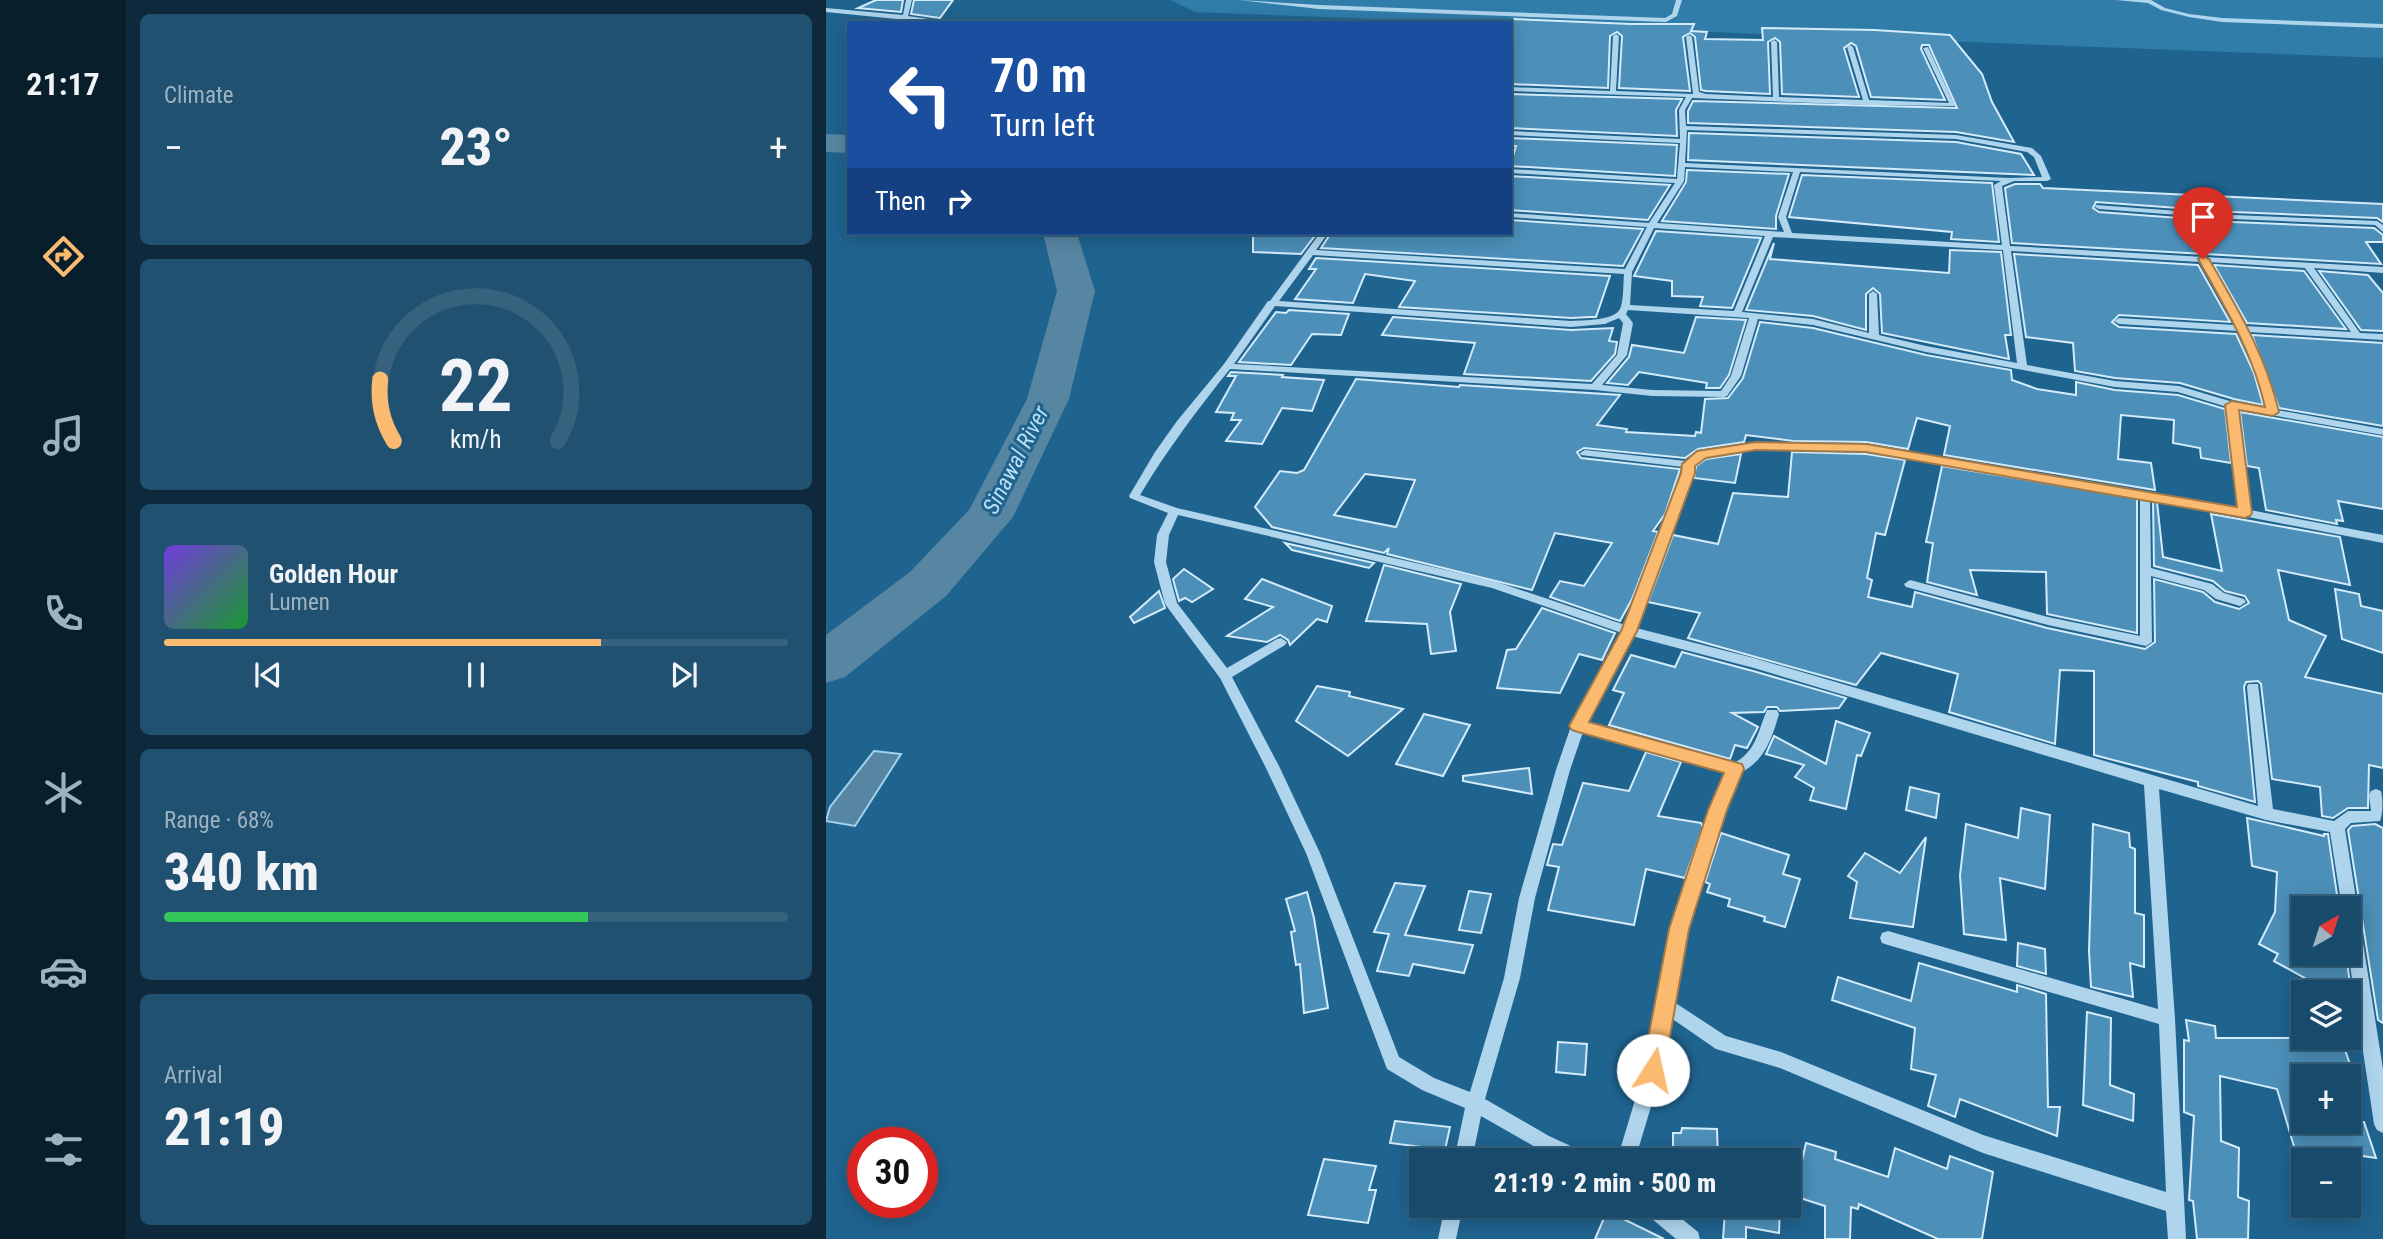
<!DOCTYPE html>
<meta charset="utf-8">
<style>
body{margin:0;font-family:"Roboto Condensed",sans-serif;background:#205171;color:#f1f3f6;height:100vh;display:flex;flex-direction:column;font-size:26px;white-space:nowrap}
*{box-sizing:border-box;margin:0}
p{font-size:23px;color:#9eb3c1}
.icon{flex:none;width:38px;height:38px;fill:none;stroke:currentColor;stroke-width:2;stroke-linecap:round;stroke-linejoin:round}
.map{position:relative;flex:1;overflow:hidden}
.drawer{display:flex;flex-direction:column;gap:14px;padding:14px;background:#0d293b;width:700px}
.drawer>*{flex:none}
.hud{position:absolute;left:21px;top:21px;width:665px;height:214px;border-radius:0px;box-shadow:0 4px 18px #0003,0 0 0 2px #36627e;background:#1a4fa0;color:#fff;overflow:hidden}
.needle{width:46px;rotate:39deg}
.tools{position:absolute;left:1465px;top:896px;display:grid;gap:14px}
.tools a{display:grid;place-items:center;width:70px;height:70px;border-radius:0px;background:#174a6b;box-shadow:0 4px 18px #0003,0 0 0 2px #36627e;font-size:35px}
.speed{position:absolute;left:21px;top:1127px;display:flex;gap:14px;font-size:35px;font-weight:700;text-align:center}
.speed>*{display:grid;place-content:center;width:91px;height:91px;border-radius:50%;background:#174a6b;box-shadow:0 4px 18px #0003,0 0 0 2px #36627e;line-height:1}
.speed .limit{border:10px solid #d22;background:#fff;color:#111}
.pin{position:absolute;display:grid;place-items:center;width:60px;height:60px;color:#fff;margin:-72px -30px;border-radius:50% 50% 50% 0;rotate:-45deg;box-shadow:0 0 7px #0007}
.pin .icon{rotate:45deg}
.me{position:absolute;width:77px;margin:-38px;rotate:10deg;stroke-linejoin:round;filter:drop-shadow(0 0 5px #0008)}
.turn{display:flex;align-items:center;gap:24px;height:147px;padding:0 28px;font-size:32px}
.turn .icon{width:91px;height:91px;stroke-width:2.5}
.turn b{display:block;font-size:49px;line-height:60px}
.then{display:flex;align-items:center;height:66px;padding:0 28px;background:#0003;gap:14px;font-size:26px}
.big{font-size:52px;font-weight:800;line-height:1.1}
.drawer .card{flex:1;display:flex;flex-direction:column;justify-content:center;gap:10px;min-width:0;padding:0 24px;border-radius:10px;background:#205171}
.drawer .dial{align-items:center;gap:0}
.dial svg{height:182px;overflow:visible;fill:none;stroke:#36627e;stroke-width:7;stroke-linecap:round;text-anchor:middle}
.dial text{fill:#f1f3f6;stroke:none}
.song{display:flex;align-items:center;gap:21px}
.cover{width:84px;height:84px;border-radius:10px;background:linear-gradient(135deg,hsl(260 70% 55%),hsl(130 70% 35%))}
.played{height:7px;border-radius:4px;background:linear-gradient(90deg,#faba6f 70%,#36627e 70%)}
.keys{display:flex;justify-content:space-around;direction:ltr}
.heat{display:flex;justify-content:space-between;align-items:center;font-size:38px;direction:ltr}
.charge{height:10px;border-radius:5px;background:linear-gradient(90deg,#34c759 68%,#36627e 0)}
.trip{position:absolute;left:583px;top:1148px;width:392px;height:70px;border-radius:0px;background:#174a6b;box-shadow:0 4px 18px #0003,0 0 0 2px #36627e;font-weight:800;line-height:70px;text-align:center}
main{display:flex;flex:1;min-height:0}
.menu{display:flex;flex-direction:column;width:126px;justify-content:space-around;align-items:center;background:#091e2b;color:#9eb3c1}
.menu .icon{width:49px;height:49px}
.menu .on{color:#faba6f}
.menu b{font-size:32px;color:#f1f3f6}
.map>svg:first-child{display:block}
</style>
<main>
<nav class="menu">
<b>21:17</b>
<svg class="icon on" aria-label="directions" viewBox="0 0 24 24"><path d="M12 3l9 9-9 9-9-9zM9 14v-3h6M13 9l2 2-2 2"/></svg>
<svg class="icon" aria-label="music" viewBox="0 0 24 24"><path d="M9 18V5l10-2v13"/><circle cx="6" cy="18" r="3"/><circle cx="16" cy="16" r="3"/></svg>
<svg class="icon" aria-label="phone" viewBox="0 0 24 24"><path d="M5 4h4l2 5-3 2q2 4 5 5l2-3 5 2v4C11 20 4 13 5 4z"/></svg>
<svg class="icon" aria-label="climate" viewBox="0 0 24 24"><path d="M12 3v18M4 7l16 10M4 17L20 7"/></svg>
<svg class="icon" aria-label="car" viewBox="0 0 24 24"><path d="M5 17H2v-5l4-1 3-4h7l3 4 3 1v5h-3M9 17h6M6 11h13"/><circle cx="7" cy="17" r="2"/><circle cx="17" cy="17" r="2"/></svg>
<svg class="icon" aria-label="filters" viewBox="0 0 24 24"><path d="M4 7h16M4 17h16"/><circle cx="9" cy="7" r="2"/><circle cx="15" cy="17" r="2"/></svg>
</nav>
<section class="drawer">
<div class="card"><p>Climate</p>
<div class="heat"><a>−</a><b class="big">23°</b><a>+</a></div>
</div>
<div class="card dial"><svg viewBox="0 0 100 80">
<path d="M14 69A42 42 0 1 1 86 69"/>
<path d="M14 69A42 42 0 0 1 8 42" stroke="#faba6f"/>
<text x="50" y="56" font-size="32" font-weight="700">22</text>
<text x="50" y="72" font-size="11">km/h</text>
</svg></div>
<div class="card">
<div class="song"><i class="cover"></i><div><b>Golden Hour</b><p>Lumen</p></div></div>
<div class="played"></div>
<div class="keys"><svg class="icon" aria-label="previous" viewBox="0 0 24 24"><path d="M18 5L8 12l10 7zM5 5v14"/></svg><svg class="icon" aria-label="pause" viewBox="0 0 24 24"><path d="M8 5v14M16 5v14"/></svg><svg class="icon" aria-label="next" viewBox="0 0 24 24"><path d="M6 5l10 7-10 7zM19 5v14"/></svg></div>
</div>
<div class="card"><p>Range · 68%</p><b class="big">340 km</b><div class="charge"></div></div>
<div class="card"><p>Arrival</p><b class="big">21:19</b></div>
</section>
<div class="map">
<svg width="1557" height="1239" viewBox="0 0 1557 1239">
<rect width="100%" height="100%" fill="#1f638f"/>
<polygon fill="#307daa" points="345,0 1557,0 1557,58 369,12"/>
<polygon fill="#5786a3" stroke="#a2d3ee" stroke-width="2" points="48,751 75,754 29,826 0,821 4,807"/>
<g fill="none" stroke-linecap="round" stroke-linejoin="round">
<g fill="#5786a3" fill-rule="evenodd">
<polygon points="0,134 23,135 23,153 0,152"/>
<polygon points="217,233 251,233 269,291 243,399 187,517 120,596 19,677 0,683 0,635 84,572 143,510 201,399 231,291"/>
</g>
</g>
<g fill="#4c8fb8" stroke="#d4ebf9" stroke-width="2" fill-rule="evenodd">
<polygon points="50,0 77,0 75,12 32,8"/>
<polygon points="88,0 127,0 114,18 85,14"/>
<polygon points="688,19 804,24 868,24 865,31 881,32 879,39 937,40 936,28 1049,30 1124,35 1156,74 1166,102 1188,142 1130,132 862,123 862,111 867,101 1131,108 1103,45 1096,45 1095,49 1119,100 1045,97 1030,46 1025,43 1018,48 1033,97 956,94 954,42 949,38 942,42 944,94 880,91 875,90 869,37 864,33 857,37 864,91 793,88 796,36 791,32 784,36 782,88 684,84 684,26"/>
<polygon points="684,94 856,99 850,110 851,136 684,128"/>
<polygon points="863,133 1130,142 1195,154 1208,175 862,160"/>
<polygon points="684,138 851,145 849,176 684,166 690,146 684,146"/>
<polygon points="861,170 963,174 950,216 950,229 836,221 860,182"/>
<polygon points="976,175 1166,183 1173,242 1125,239 1126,232 963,217"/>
<polygon points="684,176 844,185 822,220 684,210"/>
<polygon points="1189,184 1214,184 1217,188 1557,204 1557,222 1551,218 1407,212 1270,202 1267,208 1273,212 1407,222 1548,228 1557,235 1557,242 1540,242 1555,264 1186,243 1179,188"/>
<polygon points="684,220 817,229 797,266 495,248 505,233 684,233"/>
<polygon points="830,231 935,238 906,308 874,306 877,297 846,296 846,281 808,276"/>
<polygon points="427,233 491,233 475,254 427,252"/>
<polygon points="948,243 944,259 1123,273 1124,250 1175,252 1185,335 1179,335 1183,359 1056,333 1054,294 1047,288 1040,294 1040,330 987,316 920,310"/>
<polygon points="1188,254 1372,265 1404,322 1293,315 1286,322 1293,327 1410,334 1428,373 1437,405 1408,399 1354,383 1289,378 1249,371 1247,343 1200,337"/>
<polygon points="490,258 784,276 770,317 764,317 745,318 573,307 589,281 539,274 527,303 469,299 490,269 483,269"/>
<polygon points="1388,265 1478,271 1520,329 1421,323"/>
<polygon points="1493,271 1542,275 1557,293 1557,331 1535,330"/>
<polygon points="463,310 523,314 515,335 486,334 465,365 413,362 450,312 460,313"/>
<polygon points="567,317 745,330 787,328 783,341 791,342 789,354 765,381 638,374 649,343 556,335"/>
<polygon points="870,317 920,320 903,375 894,388 880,388 881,383 875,382 813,372 802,385 781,383 803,357 806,345 858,353"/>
<path d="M 934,322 L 987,328 L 1100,355 L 1185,370 L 1186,380 L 1211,389 L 1250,395 L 1250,382 L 1289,390 L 1352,395 L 1399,409 L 1405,463 L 1375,458 L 1374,448 L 1347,443 L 1348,420 L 1295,415 L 1292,459 L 1325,463 L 1329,490 L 1118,455 L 1124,426 L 1091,418 L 1082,449 L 1040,442 L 967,441 L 920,435 L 918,442 L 872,449 L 859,458 L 758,448 L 751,452 L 755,458 L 854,469 L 839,514 L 827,531 L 832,532 L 806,599 L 794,621 L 724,597 L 734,581 L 758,586 L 786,543 L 729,533 L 706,590 L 561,554 L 563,548 L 558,553 L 446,527 L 429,507 L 454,471 L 471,473 L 478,470 L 530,379 L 633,387 L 634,385 L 794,395 L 771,425 L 801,429 L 800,432 L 869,436 L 870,432 L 875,433 L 879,399 L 902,398 L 917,378 ZM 539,474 L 589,480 L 570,527 L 508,515 Z"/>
<polygon points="1426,335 1557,343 1557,426 1453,408"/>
<polygon points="405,372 457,375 456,377 498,380 486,411 456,408 436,444 400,441 415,420 405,420 408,413 390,412 410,376 402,376"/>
<polygon points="1414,412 1557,437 1557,509 1512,501 1517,521 1510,520 1511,524 1440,510 1433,468 1421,466"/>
<polygon points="966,452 1040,454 1079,460 1059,535 1050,533 1041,578 1046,580 1042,597 1086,607 1089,592 1221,628 1319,649 1329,642 1328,579 1377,592 1389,602 1413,609 1423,603 1419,596 1399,591 1387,581 1328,566 1327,501 1331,502 1337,557 1396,571 1385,514 1514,537 1524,585 1452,570 1463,620 1500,636 1479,677 1557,694 1557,768 1543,765 1542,808 1522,808 1507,818 1496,816 1494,787 1446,779 1435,684 1432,681 1420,682 1418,687 1429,802 1372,786 1372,782 1268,755 1268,671 1234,670 1229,744 1123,712 1132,674 1055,653 1030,685 862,638 874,613 822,602 847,535 892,544 907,493 962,497"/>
<polygon points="915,454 909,483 868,478 870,466 880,459"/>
<polygon points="1116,466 1311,498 1311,633 1221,614 1220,572 1144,570 1151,595 1101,582 1107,543 1100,542"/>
<polygon points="459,543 548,563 543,568 466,550"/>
<polygon points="558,565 635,584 624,612 630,651 605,654 601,624 540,621"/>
<polygon points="358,569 387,589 366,602 359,598 353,601 347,579"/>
<polygon points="436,579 506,606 501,622 491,619 464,645 462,640 454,635 441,642 401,636 447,607 419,599"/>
<polygon points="1509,589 1533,594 1535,606 1557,611 1557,653 1516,639"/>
<polygon points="333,591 339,608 308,623 304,617"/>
<polygon points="716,608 789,633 776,660 753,654 734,693 671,688 681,650 690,649"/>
<polygon points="856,652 927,671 1020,698 1013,708 954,711 951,707 941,707 938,712 906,713 932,727 921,748 909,745 904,759 783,725 798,693 787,690 805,655 849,667"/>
<polygon points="491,686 524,692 523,696 577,709 522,756 470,721"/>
<polygon points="598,714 644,725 617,776 570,764"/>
<polygon points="1010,721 1044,733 1035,756 1031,755 1020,809 984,800 988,788 969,777 978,765 940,754 948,736 1000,764"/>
<polygon points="820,752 855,762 832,816 875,823 877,827 859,878 820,869 808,925 722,910 733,867 721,865 727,844 736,845 757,783 803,791"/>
<polygon points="703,768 706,794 637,781 637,776"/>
<polygon points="1084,787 1113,794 1110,818 1080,810"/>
<polygon points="1195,808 1224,815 1219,889 1174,878 1180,940 1138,934 1134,875 1140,824 1192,838"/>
<polygon points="1421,818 1498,836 1498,834 1502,834 1513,908 1472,908 1471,943 1477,947 1477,954 1520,954 1527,1006 1522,1003 1522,992 1504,992 1448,961 1452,954 1433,944 1449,912 1451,872 1426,866"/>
<polygon points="1267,824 1303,833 1304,847 1309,849 1309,913 1318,915 1318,967 1304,963 1307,997 1265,987 1263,951"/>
<polygon points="1549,824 1557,828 1557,1023 1552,1020 1522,830 1526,826"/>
<polygon points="895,833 963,855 957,874 974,879 959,927 938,921 939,917 902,906 904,899 881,892 884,884 879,882"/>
<polygon points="1100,837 1087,927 1024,918 1031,882 1022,876 1039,853 1074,873"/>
<polygon points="569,883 599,886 579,935 647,945 638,973 587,964 583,976 551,971 563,934 548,932"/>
<polygon points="643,891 665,894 655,933 633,930"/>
<polygon points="481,892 488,918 502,1008 478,1013 474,964 470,965 465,932 469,931 460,899"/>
<polygon points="1192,943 1219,949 1220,974 1191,966"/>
<polygon points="1093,963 1191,992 1191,985 1220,994 1222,1107 1234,1107 1231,1136 1134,1099 1129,1117 1102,1106 1110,1075 1085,1069 1089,1028 1006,1000 1012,977 1085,1001"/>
<polygon points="1261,1012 1285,1018 1284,1085 1308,1094 1307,1121 1257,1105"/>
<polygon points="1360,1020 1389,1026 1390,1038 1515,1038 1528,1076 1477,1076 1477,1122 1538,1122 1550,1158 1530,1155 1532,1160 1472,1160 1451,1089 1394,1076 1395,1141 1413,1148 1412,1197 1423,1201 1422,1239 1371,1239 1367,1201 1363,1200 1368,1116 1358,1112 1358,1040 1363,1041"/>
<polygon points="732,1042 761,1044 759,1075 730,1072"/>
<polygon points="569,1121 624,1127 619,1150 564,1143"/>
<polygon points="856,1128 891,1129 892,1160 847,1160 847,1133 855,1133"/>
<polygon points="980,1143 1010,1152 1009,1159 1062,1177 1069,1148 1121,1169 1124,1156 1167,1172 1156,1239 1112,1239 1033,1204 1032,1209 1025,1207 1024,1239 999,1239 999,1206 968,1196"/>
<polygon points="498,1159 550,1166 543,1190 550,1190 542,1223 482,1215"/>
<polygon points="921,1206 954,1206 953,1233 920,1227 920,1239 897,1239 899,1211 921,1214"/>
<polygon points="781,1211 838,1239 769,1239"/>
</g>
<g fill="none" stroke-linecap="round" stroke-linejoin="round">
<g fill="#afd5ed" fill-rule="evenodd">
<polygon points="80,0 86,0 82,16 130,23 111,23 0,12 0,8 77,15"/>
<polygon points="413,0 493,5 839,18 846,14 850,0 856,0 851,16 840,22 493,9"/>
<polygon points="1290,0 1325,0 1339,8 1363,14 1396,18 1557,24 1557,28 1396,22 1363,17 1335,10 1322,3"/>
<path d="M 790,34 L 793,36 L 790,91 L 867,94 L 860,37 L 863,35 L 866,37 L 873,92 L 880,94 L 947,97 L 945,42 L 948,40 L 951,42 L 953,97 L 1037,100 L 1021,47 L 1024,45 L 1027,47 L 1043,100 L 1123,103 L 1097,48 L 1102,47 L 1129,106 L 1041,105 L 866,98 L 859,110 L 860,126 L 1130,135 L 1206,148 L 1215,156 L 1225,179 L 1221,181 L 1188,181 L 1176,186 L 1184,246 L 1557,267 L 1557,273 L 1488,268 L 1534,333 L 1557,334 L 1557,340 L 1422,332 L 1439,372 L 1451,410 L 1557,429 L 1557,435 L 1411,409 L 1424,510 L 1557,535 L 1557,543 L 1324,498 L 1325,568 L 1386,584 L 1398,593 L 1418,599 L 1420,602 L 1414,606 L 1390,599 L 1378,590 L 1325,576 L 1326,642 L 1320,646 L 1222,625 L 1080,587 L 1078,584 L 1084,580 L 1222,617 L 1314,636 L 1314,496 L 1040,451 L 930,449 L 879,457 L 867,465 L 867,473 L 810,628 L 928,658 L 1432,806 L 1421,687 L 1422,684 L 1432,684 L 1447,809 L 1508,821 L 1522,811 L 1545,811 L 1543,795 L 1545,791 L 1550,789 L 1555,791 C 1557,799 1557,813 1554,821 L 1525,823 L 1519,829 L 1557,1069 L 1557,1133 L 1551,1130 L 1548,1124 L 1522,952 L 1522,908 L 1516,908 L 1504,832 L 1440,820 L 1333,789 L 1349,1019 L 1360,1239 L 1342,1239 L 1340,1211 L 1157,1153 L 954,1068 L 890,1049 L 845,1018 L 836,1070 L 809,1160 L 791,1160 L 818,1070 L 837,974 L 851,914 L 869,855 L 901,772 L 757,732 L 744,770 L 709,898 L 694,978 L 659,1099 L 723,1136 L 762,1154 L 765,1160 L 736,1160 L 711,1148 L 655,1116 L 646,1160 L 628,1160 L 639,1108 L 596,1090 L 561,1069 L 480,853 L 439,766 L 394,678 L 339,604 L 328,562 L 331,535 L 342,513 L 304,498 L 303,496 L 329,452 L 351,421 L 398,364 L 442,301 L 444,301 L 494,233 L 502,233 L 490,250 L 799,269 L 821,227 L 684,217 L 684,213 L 823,223 L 849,183 L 684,173 L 684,169 L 851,179 L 854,143 L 684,135 L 684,131 L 854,139 L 853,110 L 860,97 L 684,91 L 684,87 L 784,91 L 787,36 ZM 861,130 L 1130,139 L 1201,152 L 1208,157 L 1216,177 L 1184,178 L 859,163 ZM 859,167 L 967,172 L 952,217 L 958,232 L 831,223 L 858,181 ZM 974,172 L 1175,181 L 1168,185 L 1176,245 L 966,233 L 960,217 ZM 828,228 L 939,236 L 908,311 L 804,305 L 806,272 ZM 947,237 L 1177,250 L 1191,363 L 1100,346 L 1053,335 L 1051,294 L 1047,291 L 1043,294 L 1043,333 L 987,319 L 916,312 ZM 1185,251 L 1374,262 L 1409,325 L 1293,318 L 1288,321 L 1293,324 L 1412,331 L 1430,372 L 1441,408 L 1407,402 L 1353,386 L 1289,381 L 1201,365 ZM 487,255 L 798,274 C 797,284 798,300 794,309 C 788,321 757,320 745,321 L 453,301 ZM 1383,262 L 1479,268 L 1525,332 L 1419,326 ZM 449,306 L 745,327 L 779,324 L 793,318 L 797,323 L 791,355 L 766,384 L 408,364 ZM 802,310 L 923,318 L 905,376 L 895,391 L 826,390 L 776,385 L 801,355 L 807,323 L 800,314 ZM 932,319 L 987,325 L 1100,352 L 1289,387 L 1352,392 L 1401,407 L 1413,508 L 1319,491 L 1040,445 L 930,443 L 872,452 L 860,461 L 759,450 L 754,453 L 755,455 L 857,467 L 857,473 L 799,625 L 668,581 L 351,508 L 314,495 C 341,450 371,410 404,369 L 769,390 L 826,396 L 898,397 L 901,396 L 915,376 ZM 352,515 L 666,588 L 796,633 L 745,726 L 730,770 L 693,898 L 678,978 L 644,1092 L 608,1078 L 573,1057 L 494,853 L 453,766 L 406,677 L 459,645 L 461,642 L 455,638 L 451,639 L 401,668 L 351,603 L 340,562 L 343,535 ZM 806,636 L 928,668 L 1318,785 L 1332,1009 L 1062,931 L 1056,933 L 1054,938 L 1056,943 L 1062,945 L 1333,1024 L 1340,1192 L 1157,1135 L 955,1052 L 900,1036 L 848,1002 C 863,923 884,847 914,773 C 939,761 946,738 953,714 L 951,710 L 941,710 C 932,731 930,752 908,763 L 760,723 Z"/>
<polygon points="1270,205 1407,215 1551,221 1557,225 1557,232 1549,225 1407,219 1273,209 1269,207"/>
<polygon points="619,1206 637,1206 630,1239 612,1239"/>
<polygon points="817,1206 840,1206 872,1232 874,1239 850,1239 819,1213"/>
</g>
</g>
<path fill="#faba6f" stroke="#a27948" stroke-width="2" d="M 1377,256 L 1383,259 C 1412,309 1440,356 1453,412 L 1447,416 L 1413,410 L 1426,513 L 1424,516 L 1419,518 L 1040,452 L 930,450 L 880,458 L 869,466 L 869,473 L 811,631 L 763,722 L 909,762 L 916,764 L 918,769 L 901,810 L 863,929 L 838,1070 L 835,1077 L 827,1081 L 819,1077 L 816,1070 L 843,929 L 882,810 L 898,773 L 752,732 L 746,730 L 743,726 L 795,631 L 855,473 L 856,464 L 871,451 L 930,442 L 1040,444 L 1411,507 L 1399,405 L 1406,401 L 1439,407 C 1427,353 1399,307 1372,259 Z"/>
<g text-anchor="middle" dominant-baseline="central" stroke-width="6" stroke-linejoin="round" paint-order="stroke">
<g font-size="23" font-style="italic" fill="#bbdff4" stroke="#1f638f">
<text transform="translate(190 460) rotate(-63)">Sinawal River</text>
</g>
</g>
</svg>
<div class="tools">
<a><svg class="needle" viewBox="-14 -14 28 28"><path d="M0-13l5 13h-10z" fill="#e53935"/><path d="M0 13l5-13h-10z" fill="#9eb3c1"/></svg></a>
<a><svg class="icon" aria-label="layers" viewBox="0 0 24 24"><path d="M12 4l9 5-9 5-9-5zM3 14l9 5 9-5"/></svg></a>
<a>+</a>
<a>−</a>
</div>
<div class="speed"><div class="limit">30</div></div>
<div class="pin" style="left:1377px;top:259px;background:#d93025"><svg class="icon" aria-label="arrive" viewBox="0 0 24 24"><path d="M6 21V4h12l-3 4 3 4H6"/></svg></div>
<svg class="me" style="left:827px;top:1070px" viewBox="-20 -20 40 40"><circle r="19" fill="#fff"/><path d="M0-13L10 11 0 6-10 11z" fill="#faba6f"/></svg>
<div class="trip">21:19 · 2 min · 500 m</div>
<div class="hud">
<div class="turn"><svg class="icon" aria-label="left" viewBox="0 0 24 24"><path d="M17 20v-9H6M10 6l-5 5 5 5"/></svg><div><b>70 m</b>Turn left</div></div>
<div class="then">Then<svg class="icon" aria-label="right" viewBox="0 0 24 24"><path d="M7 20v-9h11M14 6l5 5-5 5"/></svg></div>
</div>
</div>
</main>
